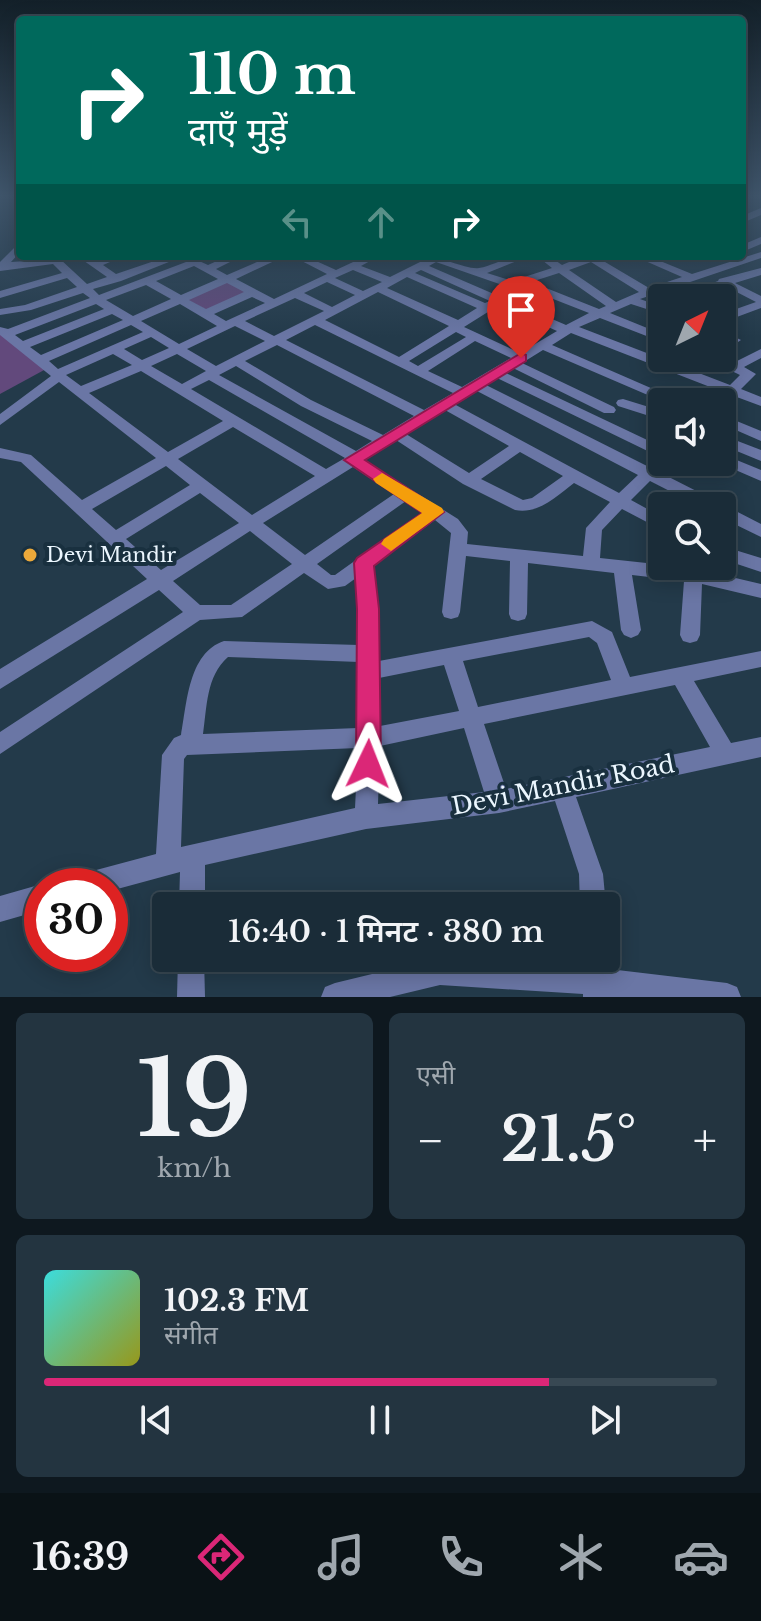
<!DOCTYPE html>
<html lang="hi">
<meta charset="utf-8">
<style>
body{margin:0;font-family:"Libre Baskerville","Noto Sans Devanagari",serif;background:#233440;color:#f1f3f6;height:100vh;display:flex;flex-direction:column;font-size:30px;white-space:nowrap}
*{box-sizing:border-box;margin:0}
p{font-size:26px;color:#9fa7ae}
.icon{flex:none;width:44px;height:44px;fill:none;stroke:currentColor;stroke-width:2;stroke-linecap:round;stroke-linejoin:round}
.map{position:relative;height:997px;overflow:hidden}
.drawer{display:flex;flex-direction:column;gap:16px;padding:16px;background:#0e181f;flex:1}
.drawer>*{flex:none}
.banner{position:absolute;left:16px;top:16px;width:730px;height:244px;border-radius:8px;box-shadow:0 4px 20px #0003,0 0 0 2px #384853;background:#00695c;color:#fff;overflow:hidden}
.needle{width:52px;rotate:43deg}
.controls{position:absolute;left:648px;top:284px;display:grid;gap:16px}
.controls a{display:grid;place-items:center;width:88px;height:88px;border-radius:8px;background:#1a2c38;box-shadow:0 4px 20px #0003,0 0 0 2px #384853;font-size:40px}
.speed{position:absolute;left:24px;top:868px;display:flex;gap:16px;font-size:40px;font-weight:700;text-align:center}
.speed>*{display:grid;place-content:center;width:104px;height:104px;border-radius:50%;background:#1a2c38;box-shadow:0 4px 20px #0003,0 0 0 2px #384853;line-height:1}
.speed .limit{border:12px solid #d22;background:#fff;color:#111}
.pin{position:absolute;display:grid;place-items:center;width:68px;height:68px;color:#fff;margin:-82px -34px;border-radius:50% 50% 50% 0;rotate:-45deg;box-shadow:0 0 8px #0007}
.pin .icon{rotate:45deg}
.me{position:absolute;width:88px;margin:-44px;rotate:2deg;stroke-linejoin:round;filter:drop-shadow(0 0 6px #0008)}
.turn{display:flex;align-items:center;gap:28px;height:168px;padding:0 40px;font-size:36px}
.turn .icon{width:104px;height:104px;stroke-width:2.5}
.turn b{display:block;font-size:56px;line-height:68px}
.lanes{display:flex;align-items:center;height:76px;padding:0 40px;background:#0003;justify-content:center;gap:40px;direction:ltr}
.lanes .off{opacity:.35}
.big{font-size:60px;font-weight:600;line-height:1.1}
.drawer .widget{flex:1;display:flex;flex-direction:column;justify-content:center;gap:12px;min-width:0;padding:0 28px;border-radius:12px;background:#233440}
.drawer .dial{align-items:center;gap:0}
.dial b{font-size:104px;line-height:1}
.song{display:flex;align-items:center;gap:24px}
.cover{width:96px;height:96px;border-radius:12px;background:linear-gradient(135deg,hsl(180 70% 55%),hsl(60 70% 35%))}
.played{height:8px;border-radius:4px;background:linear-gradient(90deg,#db2777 75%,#384853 75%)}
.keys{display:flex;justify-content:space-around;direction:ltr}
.heat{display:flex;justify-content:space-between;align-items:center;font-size:44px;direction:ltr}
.drawer .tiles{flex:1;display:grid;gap:16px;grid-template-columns:1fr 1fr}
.widget:last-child{grid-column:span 2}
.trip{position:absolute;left:152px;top:892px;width:468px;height:80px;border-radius:8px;background:#1a2c38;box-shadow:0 4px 20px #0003,0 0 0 2px #384853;font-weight:600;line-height:80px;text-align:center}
.tab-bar{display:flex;height:128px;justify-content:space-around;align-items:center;background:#0a1216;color:#9fa7ae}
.tab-bar .icon{width:56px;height:56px}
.tab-bar .selected{color:#db2777}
.tab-bar b{font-size:36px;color:#f1f3f6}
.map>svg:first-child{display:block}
</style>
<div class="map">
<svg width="761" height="997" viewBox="0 0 761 997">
<rect width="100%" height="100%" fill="#233a4a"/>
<g fill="#62497c">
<polygon points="226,281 248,292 207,310 186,299"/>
<polygon points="0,331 46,369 0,394"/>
</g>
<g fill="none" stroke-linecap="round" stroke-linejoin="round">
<g fill="#6a76a5" fill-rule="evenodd">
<polygon points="761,208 761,215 742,223 742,216"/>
<polygon points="761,237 761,244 742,252 742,245"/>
<path d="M 20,242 L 20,252 L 11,262 L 60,259 L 87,284 L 107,277 L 77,256 L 89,256 L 96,260 L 109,256 L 124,256 L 103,265 L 116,274 L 169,256 L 184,256 L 121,281 L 93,289 L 99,295 L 186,262 L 183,259 L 188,256 L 208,265 L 228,256 L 242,256 L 216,269 L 227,275 L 271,256 L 285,256 L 236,279 L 274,299 L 327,274 L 292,256 L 305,256 L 336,270 L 366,256 L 379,256 L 361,266 L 390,277 L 426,259 L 423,256 C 440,256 467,270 479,268 C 495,265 506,256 522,256 L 522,259 L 487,273 L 512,281 L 552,268 L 537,256 L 549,256 L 562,265 L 583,256 L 604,256 L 600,259 L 649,288 L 682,277 L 634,256 L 648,256 L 692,274 L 761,252 L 761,258 L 640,299 L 662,307 L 662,314 L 631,304 L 610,313 L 662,334 L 662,342 L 600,318 L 579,327 L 730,385 L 740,375 L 705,358 L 722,358 L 733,363 L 761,349 L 761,358 L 744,367 L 756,374 L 741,389 L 761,397 L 761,406 L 734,396 L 722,406 L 722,402 L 713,402 L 723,392 L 571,333 L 552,345 L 683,402 L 664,402 L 543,350 L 522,363 L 614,407 L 616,410 L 614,413 L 604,413 L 513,368 L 506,373 L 662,447 L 662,458 L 497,378 L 486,385 L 647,466 L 655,462 L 660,463 L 663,467 L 659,472 L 718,502 L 720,506 L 728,507 L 761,524 L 761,537 L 722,518 L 722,506 L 699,506 L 650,481 L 631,500 L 662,517 L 662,530 L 622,509 L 602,530 L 600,558 L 693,568 L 761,584 L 761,598 L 702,584 L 700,635 L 697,641 L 690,643 L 683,641 L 680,635 L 684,581 L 632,575 L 641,630 L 638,635 L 631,638 L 624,635 L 621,630 L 614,573 L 528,563 L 527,614 L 525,619 L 518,621 L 511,619 L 509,614 L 510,561 L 466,556 L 460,612 L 458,617 L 451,619 L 444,617 L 442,612 L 451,533 L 435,520 L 373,566 L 379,661 L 592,621 L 612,632 L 630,677 L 761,651 L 761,667 L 694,681 L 731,743 L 761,737 L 761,757 L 576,797 L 603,874 L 606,906 L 580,906 L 579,874 L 555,801 L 499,813 L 366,829 L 205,865 L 205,906 L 179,906 L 180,872 L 110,891 L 110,886 L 72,886 L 76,877 L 85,873 L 156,854 L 162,755 L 174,738 L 181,735 C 187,704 188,653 224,641 L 359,645 L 356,578 L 345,586 L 328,589 L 304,573 L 242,617 L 200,620 L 0,754 L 0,732 L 183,612 L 159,590 L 0,689 L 0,669 L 147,579 L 21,462 L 0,458 L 0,448 L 31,455 L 82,500 L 156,458 L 59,382 L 0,425 L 0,414 L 51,376 L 0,335 L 0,327 L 8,329 L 90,298 L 83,293 L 31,310 L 0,315 L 0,309 L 25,305 L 77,287 L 67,278 L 0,298 L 0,291 L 62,273 L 53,264 L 0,271 L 0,262 ZM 436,262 L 508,287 L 520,286 L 589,313 L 566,325 L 429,266 ZM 591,262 L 639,292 L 616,302 L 569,270 ZM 194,266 L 218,279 L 181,295 L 156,281 ZM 353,270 L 382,282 L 363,291 L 335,278 ZM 421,270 L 490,301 L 485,303 L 415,273 ZM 559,273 L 606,306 L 599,309 L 531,282 ZM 407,277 L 477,308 L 458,320 L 387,288 ZM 327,282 L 355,295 L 332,307 L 304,293 ZM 227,283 L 244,292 L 206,309 L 189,300 ZM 146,285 L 171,299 L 133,316 L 106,300 ZM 378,292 L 449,326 L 399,357 L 325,320 ZM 252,297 L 265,303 L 226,321 L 214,314 ZM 295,298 L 324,311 L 274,336 L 245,321 ZM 96,304 L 104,309 L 23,341 L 15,335 ZM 180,304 L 217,326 L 179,344 L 141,321 ZM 499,305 L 557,331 L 520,353 L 464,327 ZM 112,314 L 123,320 L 41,355 L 30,347 ZM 131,325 L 143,332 L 58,369 L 49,361 ZM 315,325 L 453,393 L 424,410 L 286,340 ZM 235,326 L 265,341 L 216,366 L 187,349 ZM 456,332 L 466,337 L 418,366 L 409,361 ZM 151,337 L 169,348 L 142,360 L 124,349 ZM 475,341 L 511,358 L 462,387 L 428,371 ZM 277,345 L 414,416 L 383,435 L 311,400 L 245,361 ZM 113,354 L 132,365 L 81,386 L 66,375 ZM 177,354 L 206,371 L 182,384 L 151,366 ZM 236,366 L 301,406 L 372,441 L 356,451 L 219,375 ZM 141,371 L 223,421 L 168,452 L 89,393 ZM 209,380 L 345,458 L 326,469 L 191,389 ZM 477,391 L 638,475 L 619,493 L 454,404 ZM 445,410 L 509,446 L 469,473 L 406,434 ZM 233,427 L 315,476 L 252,515 L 178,459 ZM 396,440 L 463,484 L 515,510 C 538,515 558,495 574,483 L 610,502 L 586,528 L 583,556 L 467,544 L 468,532 L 458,519 L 364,460 ZM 520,452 L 563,476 L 532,498 L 523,500 L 481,479 ZM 166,466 L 190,485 L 116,530 L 92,509 ZM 353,467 L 394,494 L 305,555 L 263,523 ZM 200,493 L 239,523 L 161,570 L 126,539 ZM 406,501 L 423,512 L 335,575 L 331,575 L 317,564 ZM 250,531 L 292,564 L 231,605 L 200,605 L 173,581 ZM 589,637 L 597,643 L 611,680 L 478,707 L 463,661 ZM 228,657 L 359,662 L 358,728 L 203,734 C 207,708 206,676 228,657 ZM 444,665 L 459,711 L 380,726 L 379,678 ZM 675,685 L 710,747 L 506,789 L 484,724 ZM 464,728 L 484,792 L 378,804 L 380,746 ZM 358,748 L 355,808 L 181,847 L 184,759 L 187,755 Z"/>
<polygon points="761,268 761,275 735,283 761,296 761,308 726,321 722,322 722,314 756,302 725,286 689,298 672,298 718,281 719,279"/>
<polygon points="722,331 741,340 735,344 722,339"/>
<polygon points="623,399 662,411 662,420 618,406 616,403 618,400"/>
<polygon points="722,415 761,431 761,441 722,424"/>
<polygon points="722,435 761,450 761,461 722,445"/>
<polygon points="722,454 761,470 761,481 717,462 722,462"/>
<polygon points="722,546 761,558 761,572 722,559"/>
<polygon points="42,884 46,886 42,886 42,910 0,922 0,896"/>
<polygon points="606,952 609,969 727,983 737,987 741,997 583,997 583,994 440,985 390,997 321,997 325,987 335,983 438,958 582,966 582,958 606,958"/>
<polygon points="178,958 204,958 205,997 177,997"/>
</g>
</g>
<linearGradient id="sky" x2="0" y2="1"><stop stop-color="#132029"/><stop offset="0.58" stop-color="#3f556b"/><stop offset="1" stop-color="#3f556b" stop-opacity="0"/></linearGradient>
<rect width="761" height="337" fill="url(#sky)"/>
<polygon fill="#db2777" stroke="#8e194d" stroke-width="2" points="521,353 526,355 526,361 365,460 444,512 374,566 379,609 381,764 377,773 368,776 359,773 356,764 357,609 354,563 357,558 422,513 344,460"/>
<polygon fill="#f59e0b" points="382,473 442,508 444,512 391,551 381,544 384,539 422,513 376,483 373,479"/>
<circle fill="#eca93a" stroke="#19303f" stroke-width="3" cx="30" cy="555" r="8"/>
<g text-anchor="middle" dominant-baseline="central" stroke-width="8" stroke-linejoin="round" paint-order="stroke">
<g font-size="20" fill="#ebf6fe" stroke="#19303f" text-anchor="start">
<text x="46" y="555">Devi Mandir</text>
</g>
<g font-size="24" fill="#ebf6fe" stroke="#19303f">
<text transform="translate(563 785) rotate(-11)">Devi Mandir Road</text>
</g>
</g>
</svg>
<div class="controls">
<a><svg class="needle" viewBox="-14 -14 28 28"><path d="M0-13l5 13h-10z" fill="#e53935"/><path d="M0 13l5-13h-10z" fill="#9fa7ae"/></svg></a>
<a><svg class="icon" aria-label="sound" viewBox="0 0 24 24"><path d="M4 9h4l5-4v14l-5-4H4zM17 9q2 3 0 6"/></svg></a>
<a><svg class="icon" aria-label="search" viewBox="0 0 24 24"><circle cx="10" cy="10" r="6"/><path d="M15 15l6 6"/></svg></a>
</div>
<div class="speed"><div class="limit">30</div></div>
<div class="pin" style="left:521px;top:358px;background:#d93025"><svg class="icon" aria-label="arrive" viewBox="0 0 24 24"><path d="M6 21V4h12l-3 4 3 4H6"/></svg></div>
<svg class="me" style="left:368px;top:764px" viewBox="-20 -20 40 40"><path d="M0-17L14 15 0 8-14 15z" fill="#db2777" stroke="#fff" stroke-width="4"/></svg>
<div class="trip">16:40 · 1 मिनट · 380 m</div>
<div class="banner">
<div class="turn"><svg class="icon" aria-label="right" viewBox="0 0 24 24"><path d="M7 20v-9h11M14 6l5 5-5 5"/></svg><div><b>110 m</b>दाएँ मुड़ें</div></div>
<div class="lanes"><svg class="icon off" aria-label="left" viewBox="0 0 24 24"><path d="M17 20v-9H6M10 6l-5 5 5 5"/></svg><svg class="icon off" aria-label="ahead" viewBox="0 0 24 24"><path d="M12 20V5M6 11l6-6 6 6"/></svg><svg class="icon" aria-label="right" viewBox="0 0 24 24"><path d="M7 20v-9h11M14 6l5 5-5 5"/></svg></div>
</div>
</div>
<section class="drawer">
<div class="tiles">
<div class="widget dial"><b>19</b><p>km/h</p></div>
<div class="widget"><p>एसी</p>
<div class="heat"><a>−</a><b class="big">21.5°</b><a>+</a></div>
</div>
<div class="widget">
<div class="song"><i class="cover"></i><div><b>102.3 FM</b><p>संगीत</p></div></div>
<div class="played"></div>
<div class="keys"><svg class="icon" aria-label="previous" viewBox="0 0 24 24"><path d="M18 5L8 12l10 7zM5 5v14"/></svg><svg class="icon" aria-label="pause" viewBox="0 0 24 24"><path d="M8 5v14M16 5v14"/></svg><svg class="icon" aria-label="next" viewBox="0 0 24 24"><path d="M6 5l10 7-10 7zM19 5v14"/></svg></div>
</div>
</div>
</section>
<nav class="tab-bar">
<b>16:39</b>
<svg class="icon selected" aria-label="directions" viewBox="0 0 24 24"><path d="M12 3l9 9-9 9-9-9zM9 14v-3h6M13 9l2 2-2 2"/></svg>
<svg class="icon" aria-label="music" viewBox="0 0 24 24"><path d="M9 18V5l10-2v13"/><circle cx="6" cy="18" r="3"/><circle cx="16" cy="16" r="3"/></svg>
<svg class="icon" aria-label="phone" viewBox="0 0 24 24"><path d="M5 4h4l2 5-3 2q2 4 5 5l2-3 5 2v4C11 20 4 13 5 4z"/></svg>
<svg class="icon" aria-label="climate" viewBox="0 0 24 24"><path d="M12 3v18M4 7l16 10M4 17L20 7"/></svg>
<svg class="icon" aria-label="car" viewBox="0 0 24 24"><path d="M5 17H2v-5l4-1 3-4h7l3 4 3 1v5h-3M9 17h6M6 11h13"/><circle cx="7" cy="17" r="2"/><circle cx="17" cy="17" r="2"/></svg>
</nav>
